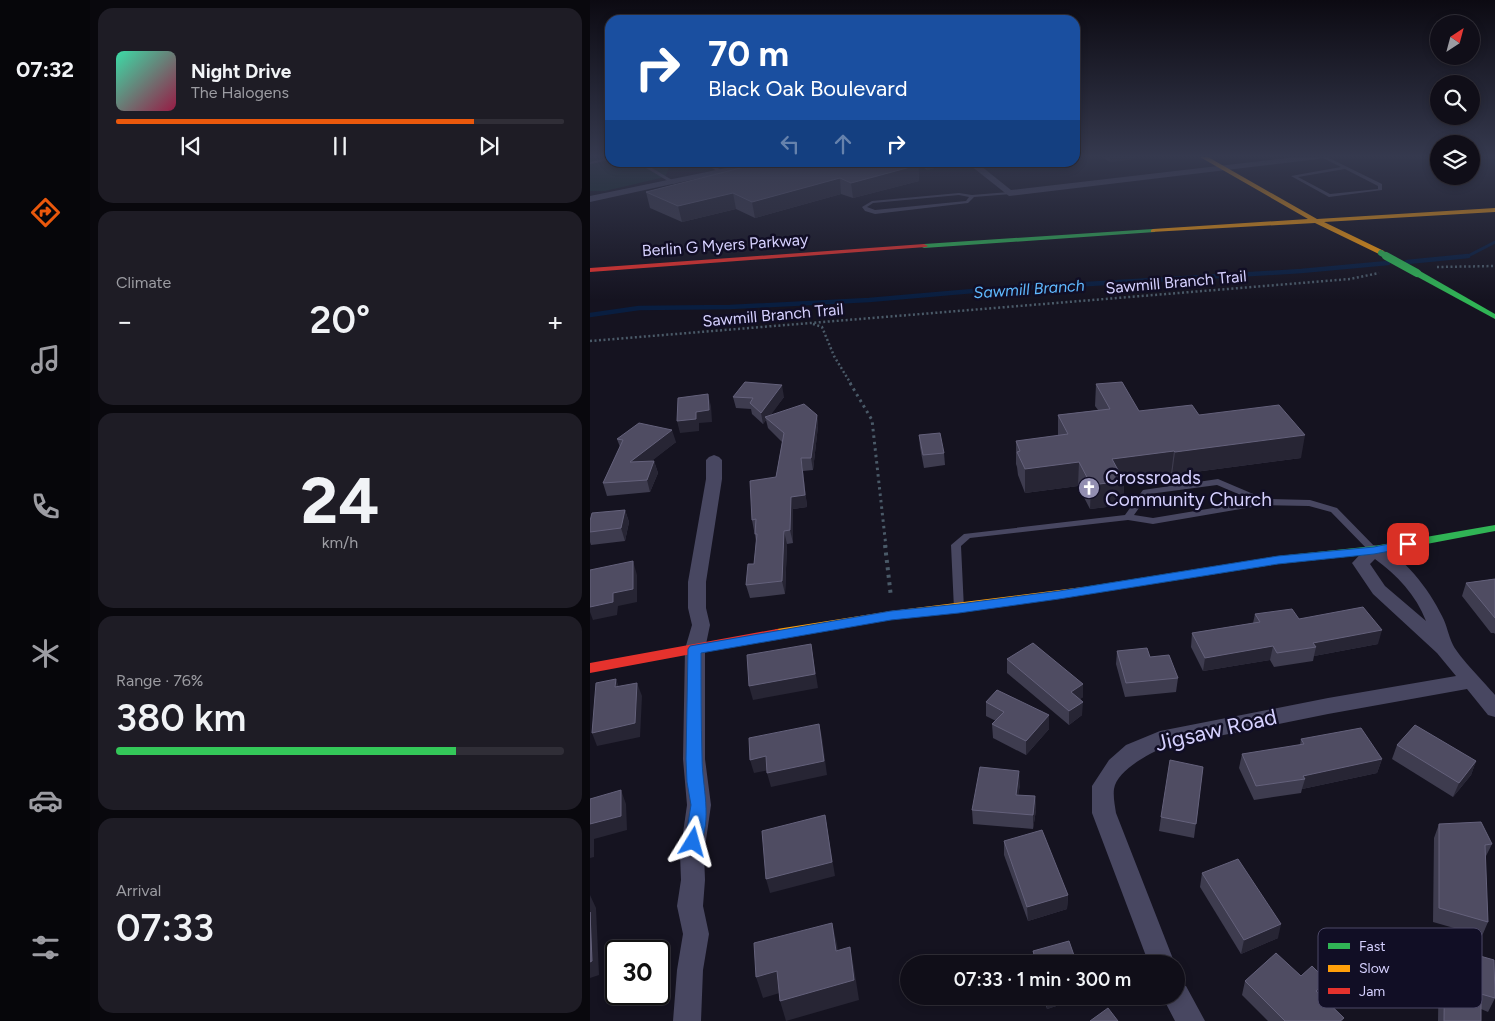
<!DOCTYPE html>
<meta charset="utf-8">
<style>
body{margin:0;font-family:Figtree,sans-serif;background:#1e1c25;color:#f1f3f6;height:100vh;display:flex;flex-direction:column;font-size:19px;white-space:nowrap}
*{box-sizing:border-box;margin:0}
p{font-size:16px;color:#9c9ca2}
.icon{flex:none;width:28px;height:28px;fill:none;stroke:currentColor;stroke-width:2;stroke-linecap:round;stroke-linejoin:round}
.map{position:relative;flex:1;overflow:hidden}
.drawer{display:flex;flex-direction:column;gap:8px;padding:8px;background:#09080d;width:500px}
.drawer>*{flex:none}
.guide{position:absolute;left:15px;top:15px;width:475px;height:152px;border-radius:15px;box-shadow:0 2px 8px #0003,0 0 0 1px #302e37;background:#1a4fa0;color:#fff;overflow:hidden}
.needle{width:32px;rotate:36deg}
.fabs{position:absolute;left:840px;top:15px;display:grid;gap:10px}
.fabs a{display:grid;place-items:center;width:50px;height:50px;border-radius:50%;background:#100e18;box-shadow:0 2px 8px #0003,0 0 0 1px #302e37;font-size:25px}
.speed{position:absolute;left:15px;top:940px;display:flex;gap:10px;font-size:25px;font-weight:700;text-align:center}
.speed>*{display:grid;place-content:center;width:65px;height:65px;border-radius:50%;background:#100e18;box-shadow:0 2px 8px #0003,0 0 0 1px #302e37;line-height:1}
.speed .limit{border:2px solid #111;border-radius:8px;background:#fff;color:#111}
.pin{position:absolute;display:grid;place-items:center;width:42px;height:42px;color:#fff;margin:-21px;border-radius:10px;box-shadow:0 2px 8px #0006}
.me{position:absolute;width:55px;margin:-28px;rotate:8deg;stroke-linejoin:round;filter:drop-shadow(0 0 4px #0008)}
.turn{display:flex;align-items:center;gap:18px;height:105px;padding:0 20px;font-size:22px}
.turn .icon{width:65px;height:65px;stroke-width:2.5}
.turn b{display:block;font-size:35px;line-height:42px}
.lanes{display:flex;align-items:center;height:48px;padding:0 20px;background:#0003;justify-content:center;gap:25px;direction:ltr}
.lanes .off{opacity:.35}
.big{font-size:38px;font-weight:600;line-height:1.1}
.drawer .widget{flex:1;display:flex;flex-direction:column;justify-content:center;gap:8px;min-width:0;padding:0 18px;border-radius:15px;background:#1e1c25}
.drawer .dial{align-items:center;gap:0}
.dial b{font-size:65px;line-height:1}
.song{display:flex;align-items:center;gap:15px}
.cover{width:60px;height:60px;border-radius:8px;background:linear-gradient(135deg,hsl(160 70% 55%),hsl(340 70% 35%))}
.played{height:5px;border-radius:2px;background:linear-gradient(90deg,#ea580c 80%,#302e37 80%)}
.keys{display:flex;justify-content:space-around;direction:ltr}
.heat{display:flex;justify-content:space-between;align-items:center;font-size:28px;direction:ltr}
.charge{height:8px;border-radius:4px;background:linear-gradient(90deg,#34c759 76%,#302e37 0)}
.trip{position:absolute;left:310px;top:955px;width:285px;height:50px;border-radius:25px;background:#100e18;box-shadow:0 2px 8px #0003,0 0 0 1px #302e37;font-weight:600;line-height:50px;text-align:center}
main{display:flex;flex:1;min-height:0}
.menu{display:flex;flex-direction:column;width:90px;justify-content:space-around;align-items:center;background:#06060a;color:#9c9ca2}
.menu .icon{width:35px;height:35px}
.menu .active{color:#ea580c}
.menu b{font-size:22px;color:#f1f3f6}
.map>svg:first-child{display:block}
</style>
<main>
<nav class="menu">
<b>07:32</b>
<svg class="icon active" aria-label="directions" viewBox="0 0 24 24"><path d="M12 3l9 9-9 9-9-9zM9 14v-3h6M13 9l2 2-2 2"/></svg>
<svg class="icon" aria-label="music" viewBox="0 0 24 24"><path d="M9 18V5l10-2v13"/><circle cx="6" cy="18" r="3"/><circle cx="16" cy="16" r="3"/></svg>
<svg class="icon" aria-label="phone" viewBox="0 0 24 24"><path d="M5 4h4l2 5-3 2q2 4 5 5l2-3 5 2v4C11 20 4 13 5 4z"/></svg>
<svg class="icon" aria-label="climate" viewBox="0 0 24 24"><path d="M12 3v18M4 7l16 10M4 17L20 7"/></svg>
<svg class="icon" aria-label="car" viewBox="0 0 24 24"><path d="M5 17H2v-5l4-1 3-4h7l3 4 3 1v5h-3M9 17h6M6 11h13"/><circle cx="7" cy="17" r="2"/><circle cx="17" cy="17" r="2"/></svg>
<svg class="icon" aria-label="filters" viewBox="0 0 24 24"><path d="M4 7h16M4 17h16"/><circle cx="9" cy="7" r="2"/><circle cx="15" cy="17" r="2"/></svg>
</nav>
<section class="drawer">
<div class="widget">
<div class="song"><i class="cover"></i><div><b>Night Drive</b><p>The Halogens</p></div></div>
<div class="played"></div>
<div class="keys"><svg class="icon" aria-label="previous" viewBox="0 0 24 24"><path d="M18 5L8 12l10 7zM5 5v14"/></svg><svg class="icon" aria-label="pause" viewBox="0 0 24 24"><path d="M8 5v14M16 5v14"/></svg><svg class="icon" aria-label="next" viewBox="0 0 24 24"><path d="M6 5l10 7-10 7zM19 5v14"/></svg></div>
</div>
<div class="widget"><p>Climate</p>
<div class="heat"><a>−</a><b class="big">20°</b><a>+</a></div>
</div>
<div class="widget dial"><b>24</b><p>km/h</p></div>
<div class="widget"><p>Range · 76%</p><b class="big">380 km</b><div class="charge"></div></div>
<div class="widget"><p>Arrival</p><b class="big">07:33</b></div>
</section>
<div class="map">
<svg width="905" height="1021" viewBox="0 0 905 1021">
<rect width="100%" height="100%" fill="#151320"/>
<polygon fill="#122b2b" points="0,157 20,157 20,162 75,162 80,165 75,177 15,191 0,191"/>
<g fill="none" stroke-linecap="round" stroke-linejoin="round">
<g stroke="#091e40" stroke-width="3">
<polyline points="900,157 905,164"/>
<polyline points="868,257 878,256 905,242"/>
</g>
<g stroke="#091e40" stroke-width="4.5">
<polyline points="817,262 878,256"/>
<polyline points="0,315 49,308 140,307 279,300 383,291 711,271 798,263"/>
</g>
<g stroke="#4a5a68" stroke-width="2.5" stroke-dasharray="2 2.5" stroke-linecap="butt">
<polyline points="847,267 905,266"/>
<polyline points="223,324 232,327 244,356 261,384"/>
<polyline points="0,341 760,279 789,273"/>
</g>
<polyline stroke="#4a5a68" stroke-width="3" stroke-dasharray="2.5 4" stroke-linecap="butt" points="260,383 282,420 296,547"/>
<polyline stroke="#4a5a68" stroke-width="4" stroke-dasharray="3 4.5" stroke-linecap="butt" points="295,545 301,597"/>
<g fill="#484761" fill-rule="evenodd">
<path d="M 731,157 L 737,157 L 792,184 L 792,190 L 739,197 L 701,176 L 751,167 ZM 755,169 L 788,186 L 788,189 L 740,194 L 708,177 Z"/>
<polygon points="20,158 20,160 0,164 0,162"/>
<polygon points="46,162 52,162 87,183 83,184"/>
<polygon points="112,162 118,162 136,173 132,174"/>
<path d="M 419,192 L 421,193 L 421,194 L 384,197 L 378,203 L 285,214 L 275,211 L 272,207 L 282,201 L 369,193 L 382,195 ZM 369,195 L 379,197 L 376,201 L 285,210 L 277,207 L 283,203 Z"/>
<path d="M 628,479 L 675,499 L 720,500 L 747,508 L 788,550 L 783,553 L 780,552 L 741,512 L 719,506 L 674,505 L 563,524 L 538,520 L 380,538 L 371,546 L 374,609 L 373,611 L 365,611 L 364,609 L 361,545 L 374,534 L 535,515 L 553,490 ZM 627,485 L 665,501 L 563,518 L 544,515 L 559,494 Z"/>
</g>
<g fill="#484761" fill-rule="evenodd">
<polygon points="705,157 732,157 728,159 419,196 376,162 386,162 421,190"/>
<polygon points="165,162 183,162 0,202 0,196"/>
<polygon points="124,455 129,457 132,460 132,479 116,582 116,608 120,625 115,649 115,759 121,805 114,854 115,880 113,906 119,934 113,970 111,1021 83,1021 87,970 93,934 87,906 91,880 90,854 97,805 93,759 95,649 102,625 98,608 98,582 116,479 116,460 119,457"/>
<path d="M 784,545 C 812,552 840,591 852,616 C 857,625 858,635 863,645 C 869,657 895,683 905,695 L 905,717 L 898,715 L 877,689 L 738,714 L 574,747 C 559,754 527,770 524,789 C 523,797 525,806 526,813 L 585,964 L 559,964 L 502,813 L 502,786 L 519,760 L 536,745 L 570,731 L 738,698 L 866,676 L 847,653 L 783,594 L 762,563 L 778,546 ZM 785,559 C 807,575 826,595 836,621 L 795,586 L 780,564 Z"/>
<polygon points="586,983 596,986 615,1021 585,1021 572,996 586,996"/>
</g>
<g fill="#30b455" fill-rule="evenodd">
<polygon points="563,229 565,230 565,232 334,248 330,246 334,244"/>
<polygon points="824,271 830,271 905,314 905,319 824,275"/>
<polygon points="905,525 905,531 784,554 688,564 493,595 489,594 487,591 489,588 493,587 688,556 784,546"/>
</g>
<g fill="#ff9f0a" fill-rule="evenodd">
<polygon points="610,157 618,157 727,219 905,208 905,212 734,222 794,251 795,253 791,255 725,223 561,232 561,230 563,229 718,219"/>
<polygon points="493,587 497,588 499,591 497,594 301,619 187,639 182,637 180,634 182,631 187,629 301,611"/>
</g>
<g fill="#e5322d" fill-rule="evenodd">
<polygon points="334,244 338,246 336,247 0,272 0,268"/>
<polygon points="187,629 192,631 194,634 192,637 0,673 0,663"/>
</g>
<polyline stroke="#30b455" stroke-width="6" points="791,253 798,257"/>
<polyline stroke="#30b455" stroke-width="8" points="796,256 827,273"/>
</g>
<g fill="#3e3c4f">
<polygon points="512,157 545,157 544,159 520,162"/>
<polygon points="134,162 320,162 328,165 329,181 263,198 251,194 165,218 146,209 92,222 60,208 56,192 151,168 150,163 140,165"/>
<polygon points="327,162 355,162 355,165 337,170"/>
<polygon points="506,384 549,411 609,415 711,458 582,475 581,474 534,480 533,505 500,509 488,486 435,493 428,475 427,467 426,464 426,441 468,436 468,415 508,410 505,406"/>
<polygon points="143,397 194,397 180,415 227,415 228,426 223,470 213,471 217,507 203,509 203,543 197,544 195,594 160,598 156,585 164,564 166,541 162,520 186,477 192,442 178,428 176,420 173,424 162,414 161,409 146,408"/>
<polygon points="329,435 354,453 355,465 334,468 330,447"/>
<polygon points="27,439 86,442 61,461 64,461 68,473 60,492 17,496 13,483 30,447"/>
<polygon points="35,510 39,522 35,541 1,545 0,542 0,521"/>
<polygon points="905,579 905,634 904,633 901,633 872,596 876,583"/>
<polygon points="665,614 709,619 788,644 724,656 723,661 684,667 680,660 613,671 601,647 602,633 663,623"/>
<polygon points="527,651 560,657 588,678 586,692 535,697 526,664"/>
<polygon points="417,659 493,697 490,699 492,715 479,725 417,673"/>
<polygon points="396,702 459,729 436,755 403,738 402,724 406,721 396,716"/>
<polygon points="711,739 792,759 787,773 712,789 711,793 664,800 649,768 652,754 710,745"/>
<polygon points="807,745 886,761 881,775 863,797 802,759"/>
<polygon points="613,767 604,838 569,831 571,817"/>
<polygon points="430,785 428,795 445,796 446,810 443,829 383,824 382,810"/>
<polygon points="849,824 902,844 895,858 898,922 892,936 843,922 844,838"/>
<polygon points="414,841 478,895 477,909 438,921 414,855"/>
<polygon points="612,873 688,938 651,954 610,887"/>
<polygon points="855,946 905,998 898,1012 891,1009 891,1021 848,1021 849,959"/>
<polygon points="443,951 487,964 443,964"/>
<polygon points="711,976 733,994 731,996 754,1018 752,1021 678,1021 652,995 655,981"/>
<polygon points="453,996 494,996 494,997 457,1009"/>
</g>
<g fill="#272534">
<polygon points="520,157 545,157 544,159 520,162"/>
<polygon points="140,162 150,162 150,163 140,165"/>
<polygon points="336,162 355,162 355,165 337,170"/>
<polygon points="428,162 450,162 428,165"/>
<polygon points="328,165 329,181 263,198 261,183"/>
<polygon points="250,178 251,194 165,218 162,202"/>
<polygon points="143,193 146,209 92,222 88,206"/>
<polygon points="192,385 194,397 178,419 175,417 176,420 173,424 171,413"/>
<polygon points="118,394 121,406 122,422 109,423 109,431 90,433 87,421 106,412"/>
<polygon points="227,415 228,426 223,470 221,458"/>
<polygon points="82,430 86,442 44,475 40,462"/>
<polygon points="715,435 711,458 582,475 585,452"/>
<polygon points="584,451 581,474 521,482 522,459"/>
<polygon points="211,458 213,471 217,507 203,509 203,543 200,530 201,497"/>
<polygon points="64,461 68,473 60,492 57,480"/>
<polygon points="489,462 488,486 435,493 435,469"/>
<polygon points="534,481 533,505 500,509 501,485"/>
<polygon points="35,510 39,522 35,541 31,528"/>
<polygon points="194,531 197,544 195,594 192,581"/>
<polygon points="43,561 47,575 47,602 28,606 27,615 3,620 0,612 0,607 23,593"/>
<polygon points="792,630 788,644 724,656 726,647 723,643"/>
<polygon points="221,644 228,688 163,700 159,686"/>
<polygon points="683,646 680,660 613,671 615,658"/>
<polygon points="26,679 31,693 25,687"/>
<polygon points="47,683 52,696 50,737 7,746 2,733"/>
<polygon points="493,684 493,697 481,706 481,692"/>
<polygon points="493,702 492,715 479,725 479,711"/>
<polygon points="459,715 459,729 436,755 436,741"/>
<polygon points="229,724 232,737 237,775 181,787 177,773"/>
<polygon points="176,756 179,770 164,773 160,760"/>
<polygon points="792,759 787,773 712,789 715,779 713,776"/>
<polygon points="886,761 881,775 863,797 869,783"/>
<polygon points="429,771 430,785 426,809 426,795"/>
<polygon points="31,790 36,804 37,830 4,839 4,857 0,858 0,824"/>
<polygon points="445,796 446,810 443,829 443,815"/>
<polygon points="235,815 245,876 180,893 176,879"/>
<polygon points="0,895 6,908 9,975 0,978"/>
<polygon points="478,895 477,909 438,921 437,907"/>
<polygon points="242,923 247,944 251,971 246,951"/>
<polygon points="691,924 688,938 651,954 654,940"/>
<polygon points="260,947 264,968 269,1000 196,1021 190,1001"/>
<polygon points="187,971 193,992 173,998 166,977"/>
<polygon points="737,981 733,994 722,1005 726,991"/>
<polygon points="457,996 494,996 494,997 457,1009"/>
</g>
<g fill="#4f4c62" stroke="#64617b">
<polygon points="163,162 320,162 328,165 261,183 250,178 162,202 143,193 88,206 56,192 166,164"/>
<polygon points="155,382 192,385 171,413 160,403 163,398 143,397"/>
<polygon points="532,382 549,411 602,405 609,415 689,405 715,435 585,452 584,451 522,459 534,481 501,485 489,462 435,469 427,452 430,451 426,441 478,434 468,415 520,409 506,384"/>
<polygon points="118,394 119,410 106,412 106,419 87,421 88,398"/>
<polygon points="214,404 227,415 221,458 211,458 215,495 201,497 200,530 194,531 192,581 156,585 158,564 164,564 167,534 165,534 166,519 162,520 160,481 186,477 194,433 175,417"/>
<polygon points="49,423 82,430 40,462 64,461 57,480 13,483 33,440 27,439"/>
<polygon points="350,433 354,453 333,455 329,435"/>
<polygon points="35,510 31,528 0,532 0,521 2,513"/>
<polygon points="43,561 43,589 23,593 23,602 0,607 0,570"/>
<polygon points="905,579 905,618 876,583"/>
<polygon points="773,607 792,630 723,643 726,647 687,653 683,646 615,658 602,633 670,622 665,614 702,609 709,619"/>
<polygon points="443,643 493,684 481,692 493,702 479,711 417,659"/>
<polygon points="221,644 225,674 159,686 157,655"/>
<polygon points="557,648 560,657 579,655 588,678 536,683 527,651"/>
<polygon points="26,679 25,687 47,683 45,723 2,733 6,683"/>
<polygon points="407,690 459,715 436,741 402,724 414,712 396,702"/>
<polygon points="229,724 234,761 177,773 176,756 160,760 159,738"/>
<polygon points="825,725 886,761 869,783 807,745"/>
<polygon points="771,728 792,759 713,776 715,779 666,786 652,754 714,744 711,739"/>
<polygon points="580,760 613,767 606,824 571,817"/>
<polygon points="390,767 429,771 426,795 445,796 443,815 382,810"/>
<polygon points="31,790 31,816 0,824 0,799"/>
<polygon points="235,815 242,862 176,879 172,831"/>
<polygon points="891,822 902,844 895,845 898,922 849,908 849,824"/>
<polygon points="452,830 478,895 437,907 414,841"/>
<polygon points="648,859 691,924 654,940 612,873"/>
<polygon points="0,912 2,961 0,962"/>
<polygon points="242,923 246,951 260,947 264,980 190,1001 187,971 166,977 164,943"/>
<polygon points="479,941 487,964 447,964 443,951"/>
<polygon points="855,946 904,960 905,998 891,994 891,1021 854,1021"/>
<polygon points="686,953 711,976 722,966 737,981 726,991 754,1018 750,1021 695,1021 655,981"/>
<polygon points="518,1008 528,1021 500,1021"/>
</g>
<linearGradient id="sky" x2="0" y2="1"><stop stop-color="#0c0a12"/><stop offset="0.52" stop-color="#35394e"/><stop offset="1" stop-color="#35394e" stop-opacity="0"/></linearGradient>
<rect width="905" height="300" fill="url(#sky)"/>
<path fill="#1a73e8" stroke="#114b97" d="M 818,540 L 822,542 L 824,544 L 822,547 L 784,554 L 688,564 L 469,599 L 369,613 L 301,620 L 111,653 C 111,687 111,722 112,757 C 112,787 123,819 109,847 L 103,850 L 97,847 L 95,842 L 101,805 L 97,782 L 96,759 L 98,649 L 100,646 L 301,611 L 369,604 L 469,591 L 688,556 L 784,547 Z"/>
<defs>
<g id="church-disc" transform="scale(1.125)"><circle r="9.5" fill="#928eb1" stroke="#110e25"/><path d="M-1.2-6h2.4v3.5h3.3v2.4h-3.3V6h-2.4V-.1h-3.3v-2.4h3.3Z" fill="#fff"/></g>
</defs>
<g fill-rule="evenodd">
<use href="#church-disc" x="499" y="488"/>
</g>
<g text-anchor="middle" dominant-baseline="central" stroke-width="5" stroke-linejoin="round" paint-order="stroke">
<g font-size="16" fill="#d6d1ff" stroke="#110e25">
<text transform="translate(135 245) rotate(-4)">Berlin G Myers Parkway</text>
<text transform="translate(586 282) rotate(-5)">Sawmill Branch Trail</text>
<text transform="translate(183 315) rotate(-5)">Sawmill Branch Trail</text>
</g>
<g font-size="16" font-style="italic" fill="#5fb9ff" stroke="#110e25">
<text transform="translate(439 289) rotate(-4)">Sawmill Branch</text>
</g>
<g font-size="19" fill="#d6d1ff" stroke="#110e25" text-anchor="start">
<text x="515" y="477">Crossroads<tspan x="515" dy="22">Community Church</tspan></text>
</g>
<g font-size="22" fill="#d6d1ff" stroke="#110e25">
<text transform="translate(626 730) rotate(-13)">Jigsaw Road</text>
</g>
</g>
<rect x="728" y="928" width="164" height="80" rx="8" fill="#110e25" stroke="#4c4866" stroke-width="1"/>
<rect x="738" y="943" width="22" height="6" fill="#30b455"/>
<rect x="738" y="965" width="22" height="7" fill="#ff9f0a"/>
<rect x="738" y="988" width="22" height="6" fill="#e5322d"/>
<g font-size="14" fill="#d6d1ff">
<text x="769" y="951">Fast</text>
<text x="769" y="973">Slow</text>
<text x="769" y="996">Jam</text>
</g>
</svg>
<div class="fabs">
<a><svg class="needle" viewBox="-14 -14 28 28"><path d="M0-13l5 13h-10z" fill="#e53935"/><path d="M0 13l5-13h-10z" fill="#9c9ca2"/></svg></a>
<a><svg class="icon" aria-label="search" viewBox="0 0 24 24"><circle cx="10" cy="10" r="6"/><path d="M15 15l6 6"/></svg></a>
<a><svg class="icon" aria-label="layers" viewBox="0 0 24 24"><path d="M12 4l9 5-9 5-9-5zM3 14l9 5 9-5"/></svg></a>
</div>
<div class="speed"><div class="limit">30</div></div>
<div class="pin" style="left:818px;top:544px;background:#d93025"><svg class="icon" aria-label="arrive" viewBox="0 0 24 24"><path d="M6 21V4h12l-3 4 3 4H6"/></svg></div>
<svg class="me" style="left:103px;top:842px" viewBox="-20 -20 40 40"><path d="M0-17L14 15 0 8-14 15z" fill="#1a73e8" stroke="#fff" stroke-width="4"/></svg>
<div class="trip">07:33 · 1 min · 300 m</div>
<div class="guide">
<div class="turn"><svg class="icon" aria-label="right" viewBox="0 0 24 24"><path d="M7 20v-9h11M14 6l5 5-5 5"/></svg><div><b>70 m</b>Black Oak Boulevard</div></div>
<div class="lanes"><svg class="icon off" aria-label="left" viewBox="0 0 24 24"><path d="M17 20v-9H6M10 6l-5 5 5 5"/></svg><svg class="icon off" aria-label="ahead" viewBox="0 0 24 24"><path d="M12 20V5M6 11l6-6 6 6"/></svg><svg class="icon" aria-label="right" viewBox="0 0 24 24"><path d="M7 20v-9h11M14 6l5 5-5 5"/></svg></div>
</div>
</div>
</main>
